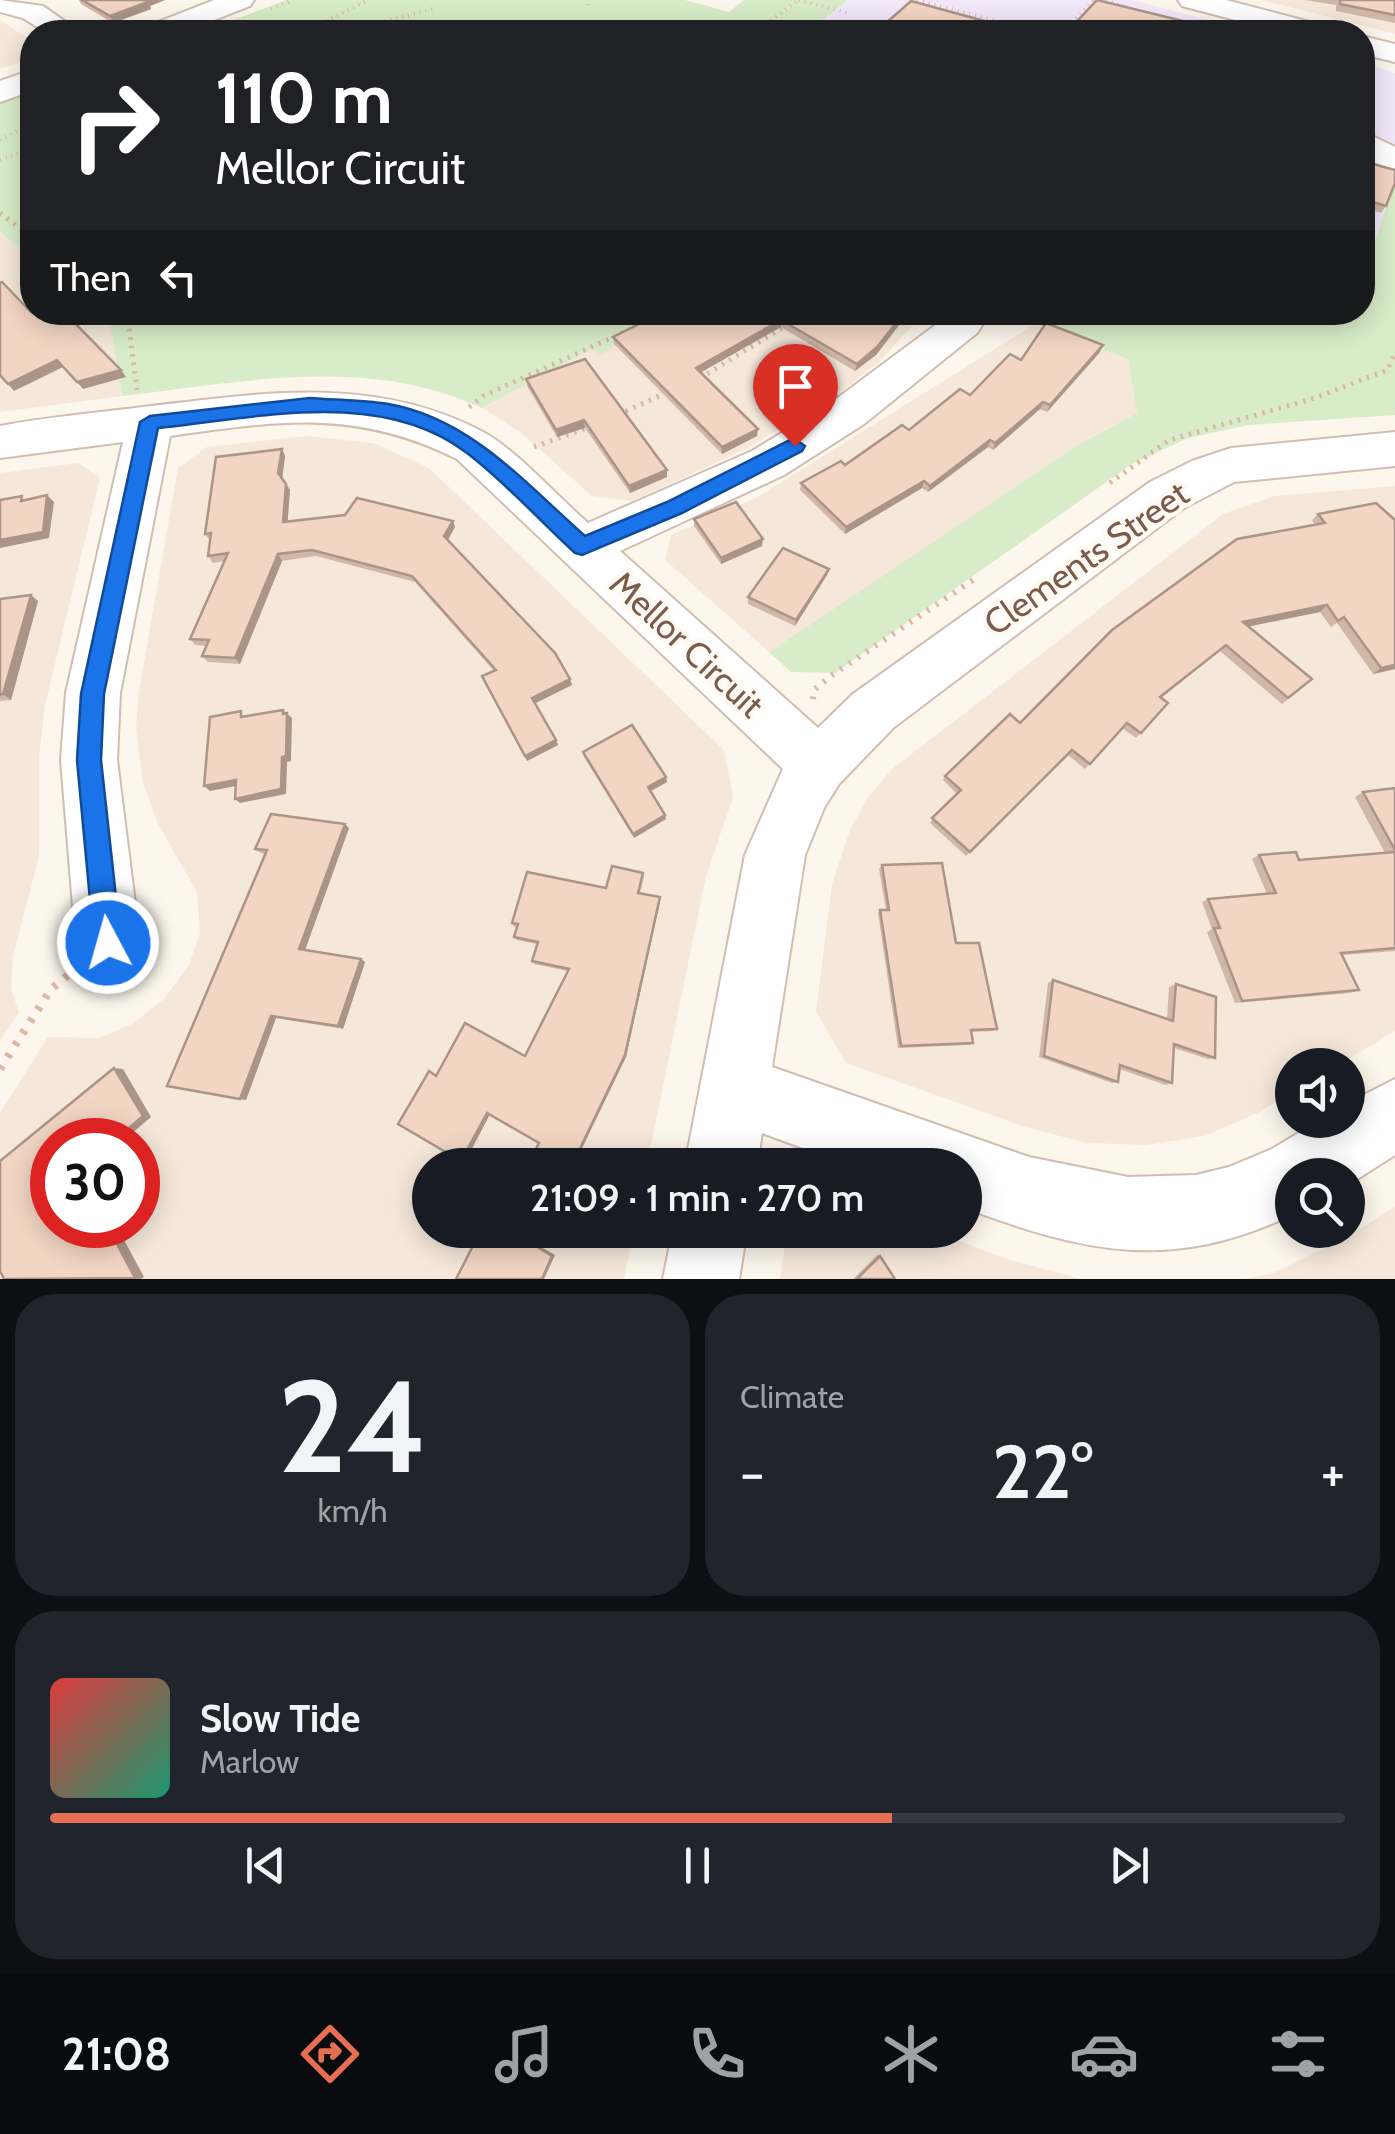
<!DOCTYPE html>
<meta charset="utf-8">
<style>
body{margin:0;font-family:Cabin,sans-serif;background:#20242c;color:#f1f3f6;height:100vh;display:flex;flex-direction:column;font-size:38px;white-space:nowrap}
*{box-sizing:border-box;margin:0}
p{font-size:32px;color:#9ea1a6}
.icon{flex:none;width:55px;height:55px;fill:none;stroke:currentColor;stroke-width:2;stroke-linecap:round;stroke-linejoin:round}
.map{position:relative;height:1279px;overflow:hidden}
.panel{display:flex;flex-direction:column;gap:15px;padding:15px;background:#0d0f14;flex:1}
.panel>*{flex:none}
.guide{position:absolute;left:20px;top:20px;width:1355px;height:305px;border-radius:40px;box-shadow:0 5px 25px #0003;background:#202124;color:#fff;overflow:hidden}
.fabs{position:absolute;left:1275px;top:1048px;display:grid;gap:20px}
.fabs a{display:grid;place-items:center;width:90px;height:90px;border-radius:50%;background:#171b24;box-shadow:0 5px 25px #0003;font-size:50px}
.speed{position:absolute;left:30px;top:1118px;display:flex;gap:20px;font-size:50px;font-weight:700;text-align:center}
.speed>*{display:grid;place-content:center;width:130px;height:130px;border-radius:50%;background:#171b24;box-shadow:0 5px 25px #0003;line-height:1}
.speed .limit{border:15px solid #d22;background:#fff;color:#111}
.pin{position:absolute;display:grid;place-items:center;width:85px;height:85px;color:#fff;margin:-102px -42px;border-radius:50% 50% 50% 0;rotate:-45deg;box-shadow:0 0 10px #0007}
.pin .icon{rotate:45deg}
.me{position:absolute;width:110px;margin:-55px;rotate:354deg;stroke-linejoin:round;filter:drop-shadow(0 0 8px #0008)}
.turn{display:flex;align-items:center;gap:35px;height:210px;padding:0 30px;font-size:45px}
.turn .icon{width:130px;height:130px;stroke-width:2.5}
.turn b{display:block;font-size:70px;line-height:85px}
.then{display:flex;align-items:center;height:95px;padding:0 30px;background:#0003;gap:20px;font-size:38px}
.big{font-size:75px;font-weight:600;line-height:1.1}
.panel .card{flex:1;display:flex;flex-direction:column;justify-content:center;gap:15px;min-width:0;padding:0 35px;border-radius:40px;background:#20242c}
.panel .dial{align-items:center;gap:0}
.dial b{font-size:130px;line-height:1}
.song{display:flex;align-items:center;gap:30px}
.cover{width:120px;height:120px;border-radius:15px;background:linear-gradient(135deg,hsl(0 70% 55%),hsl(160 70% 35%))}
.played{height:10px;border-radius:5px;background:linear-gradient(90deg,#e76f51 65%,#363941 65%)}
.keys{display:flex;justify-content:space-around;direction:ltr}
.heat{display:flex;justify-content:space-between;align-items:center;font-size:55px;direction:ltr}
.panel .tiles{flex:1;display:grid;gap:15px;grid-template-columns:1fr 1fr}
.card:last-child{grid-column:span 2}
.trip{position:absolute;left:412px;top:1148px;width:570px;height:100px;border-radius:50px;background:#171b24;box-shadow:0 5px 25px #0003;font-weight:600;line-height:100px;text-align:center}
.menu{display:flex;height:160px;justify-content:space-around;align-items:center;background:#090b0e;color:#9ea1a6}
.menu .icon{width:70px;height:70px}
.menu .active{color:#e76f51}
.menu b{font-size:45px;color:#f1f3f6}
.map>svg:first-child{display:block}
</style>
<div class="map">
<svg width="1395" height="1279" viewBox="0 0 1395 1279">
<rect width="100%" height="100%" fill="#fdf6ec"/>
<g fill="#f5e8da" fill-rule="evenodd">
<polygon points="1261,0 1395,0 1395,34 1380,30"/>
<polygon points="0,20 32,41 32,58 0,69"/>
<polygon points="0,232 32,258 32,312 102,313 109,318 122,396 0,412"/>
<polygon points="677,313 924,313 880,361 844,389 748,448 632,501 592,496 520,432 482,408 593,348"/>
<polygon points="1035,324 1129,359 1137,413 1078,445 769,652 665,560 671,535 756,498"/>
<path d="M 307,436 L 373,443 L 429,468 L 724,750 L 733,797 L 706,876 L 647,1165 L 430,1165 L 430,1230 L 634,1230 L 624,1279 L 0,1279 L 0,1113 L 48,1037 L 99,1038 L 132,1024 L 165,998 L 189,965 L 200,933 L 197,892 L 158,824 L 143,783 L 136,729 L 138,697 L 178,468 L 207,447 ZM 52,1140 L 138,1140 L 138,1225 L 52,1225 Z"/>
<polygon points="78,463 100,478 45,705 39,756 39,857 13,956 11,988 19,1013 0,1041 0,473"/>
<polygon points="1395,486 1395,1031 1338,1065 1292,1065 1292,1092 1260,1112 1204,1136 1146,1145 1086,1143 1026,1127 846,1063 816,1012 832,884 850,830 868,797 892,769 1223,514 1274,496"/>
<polygon points="1395,1206 1395,1279 1244,1279 1273,1273 1348,1237"/>
<polygon points="787,1230 930,1230 1010,1260 1081,1279 780,1279"/>
</g>
<g fill="#f3e8fa">
<polygon points="848,0 1132,0 1254,32 808,32"/>
<polygon points="1363,62 1395,73 1395,153 1388,176 1394,179 1363,282"/>
</g>
<g fill="#d8ecc9">
<polygon points="286,0 685,0 729,12 744,0 848,0 808,32 203,32"/>
<polygon points="32,90 32,258 0,232 0,102"/>
<polygon points="1395,179 1395,415 1249,425 1188,438 1132,464 835,673 791,672 769,652 1078,445 1137,413 1128,359 1006,313 1362,312 1363,259 1371,254"/>
<path d="M 102,313 L 677,313 L 600,354 L 592,349 L 482,408 C 366,355 244,382 122,396 L 109,318 Z"/>
</g>
<g fill="none" stroke-linecap="round" stroke-linejoin="round">
<g stroke="#d1beb0" stroke-width="4">
<g id="minor">
<polygon points="0,0 43,6 80,32 45,32 23,18 0,12"/>
<polygon points="214,0 254,0 250,6 184,32 144,32 148,26"/>
<polygon points="1178,0 1226,0 1325,26 1329,32 1281,32 1182,6"/>
<polygon points="1362,36 1395,44 1395,62 1362,54"/>
<polygon points="32,70 32,91 0,102 0,81"/>
<polygon points="1362,131 1395,147 1395,170 1362,158"/>
<path d="M 970,312 L 977,315 L 983,324 L 977,333 L 864,424 L 784,475 L 620,551 L 818,728 L 853,694 L 1150,482 L 1192,461 L 1231,448 L 1395,432 L 1395,466 L 1234,482 L 1184,508 L 893,728 L 839,784 L 824,808 L 805,855 L 772,1067 L 1029,1157 L 1128,1177 L 1196,1175 L 1229,1167 L 1272,1149 L 1320,1120 L 1348,1120 L 1348,1103 L 1395,1079 L 1395,1155 L 1348,1185 L 1348,1175 L 1292,1175 L 1292,1215 C 1171,1272 1086,1253 965,1208 L 965,1165 L 849,1165 L 762,1133 L 757,1165 L 685,1165 L 745,855 L 783,769 L 457,459 C 355,408 278,421 170,436 L 120,693 L 117,760 L 140,943 L 131,966 L 108,975 L 85,966 L 76,943 L 61,760 L 66,693 L 123,442 L 0,458 L 0,426 C 47,417 95,413 143,407 C 260,393 376,374 485,433 C 517,451 559,498 588,523 L 752,451 L 832,402 L 949,315 Z"/>
<polygon points="673,1230 747,1230 739,1279 663,1279"/>
</g>
</g>
<g stroke="#d9b8a5" stroke-width="4" stroke-dasharray="1 5" stroke-linecap="butt">
<polyline points="799,0 848,13"/>
<polyline points="917,0 1037,32"/>
<polyline points="1106,0 1128,8"/>
<polyline points="588,5 590,0"/>
<polyline points="271,9 293,0"/>
<polyline points="305,32 368,0"/>
<polyline points="344,32 437,8"/>
<polyline points="757,32 798,0"/>
<polyline points="1064,32 1094,0"/>
<polyline points="0,140 32,122"/>
<polyline points="0,160 32,148"/>
</g>
<g stroke="#d9b8a5" stroke-width="5" stroke-dasharray="2.5 6" stroke-linecap="butt">
<polyline points="0,213 32,238"/>
<polyline points="127,312 137,390"/>
<polyline points="700,378 787,325"/>
<polyline points="469,407 483,396 629,330"/>
<polyline points="618,415 670,391"/>
<polyline points="534,447 592,426"/>
<polyline points="1110,483 1169,440 1315,398 1387,370 1395,354"/>
</g>
<polyline stroke="#d9b8a5" stroke-width="6" stroke-dasharray="2.5 8" stroke-linecap="butt" points="813,699 815,689 832,675 973,580"/>
<polyline stroke="#d9b8a5" stroke-width="8" stroke-dasharray="4 10" stroke-linecap="butt" points="0,1069 51,989 72,972"/>
<use href="#minor" fill="#fff" fill-rule="evenodd"/>
</g>
<g fill="#d1b7a8">
<polygon points="79,0 165,0 150,6 151,9 113,23 81,4"/>
<polygon points="1305,0 1395,0 1395,23 1336,11 1336,5"/>
<polygon points="1362,161 1386,206 1381,213 1362,207"/>
<polygon points="663,312 909,312 876,355 855,371 781,327 700,373 757,436 722,454 614,344 613,337"/>
<polygon points="1100,352 1047,412 1040,409 993,450 988,447 928,492 922,488 845,534 800,490 801,483 845,465 909,430 970,395 1021,360"/>
<polygon points="526,379 667,477 630,493 585,428 557,437 527,386"/>
<polygon points="282,449 285,456 282,479 290,490 287,522 453,521 455,527 448,540 570,679 572,685 535,703 558,745 527,761 484,682 494,671 415,582 316,556 282,561 240,664 208,662 202,656 207,646 195,645 190,639 224,561 213,563 208,556 210,541 205,534"/>
<polygon points="1376,503 1395,669 1373,674 1337,623 1331,627 1320,612 1247,626 1312,679 1282,704 1220,651 1161,698 1168,703 1136,738 1122,728 1085,769 1068,755 966,856 930,823 957,794 943,780 945,776 1020,723 1315,525 1312,520 1318,514"/>
<polygon points="694,519 762,546 721,564 694,526"/>
<polygon points="829,569 827,575 795,626 748,604 748,597"/>
<polygon points="31,595 38,601 11,700 0,701 0,599"/>
<polygon points="583,752 666,777 667,782 651,791 665,815 666,819 634,838 584,757"/>
<polygon points="1395,788 1395,951 1342,955 1359,990 1350,993 1235,1003 1207,932 1212,929 1202,902 1208,899 1267,894 1252,859 1259,855 1299,860 1385,853 1355,797 1363,792"/>
<polygon points="349,828 305,950 361,959 365,962 343,1029 276,1018 246,1100 167,1086 265,854 261,853 255,849"/>
<polygon points="882,865 956,943 997,1029 993,1031 971,1032 973,1043 969,1045 898,1048 878,913 880,910 886,910 879,869"/>
<polygon points="643,873 644,877 640,893 660,897 660,901 626,1057 539,1143 490,1114 465,1162 436,1075 525,1056 568,971 534,964 532,961 537,944 517,940 514,937 517,927 514,927 512,923"/>
<polygon points="1053,980 1167,1019 1169,987 1176,984 1215,1058 1208,1059 1174,1048 1172,1083 1166,1085 1119,1069 1118,1082 1112,1083 1039,1057 1048,983"/>
<polygon points="877,1255 880,1256 895,1279 853,1279"/>
</g>
<g fill="#aa9588">
<polygon points="145,0 165,0 150,6 151,9 113,23 110,16"/>
<polygon points="905,312 909,312 876,355 855,371 857,364"/>
<polygon points="781,320 781,327 696,375 696,368"/>
<polygon points="1103,345 1100,352 1047,412 1050,405"/>
<polygon points="57,360 63,367 14,391 8,384"/>
<polygon points="121,370 126,377 83,389 77,382"/>
<polygon points="1043,402 1040,409 993,450 995,443"/>
<polygon points="584,420 585,428 557,437 556,430"/>
<polygon points="758,429 757,436 722,454 722,447"/>
<polygon points="990,440 988,447 928,492 930,486"/>
<polygon points="282,449 285,456 282,480 278,473"/>
<polygon points="667,470 667,477 630,493 629,486"/>
<polygon points="924,481 922,488 845,534 846,527"/>
<polygon points="286,484 290,490 287,529 283,522"/>
<polygon points="47,495 54,502 49,538 0,548 0,540"/>
<polygon points="453,521 455,527 446,543 444,536"/>
<polygon points="763,539 762,546 721,564 721,558"/>
<polygon points="278,554 282,561 240,664 235,658"/>
<polygon points="829,569 827,575 795,626 796,620"/>
<polygon points="31,595 38,601 11,700 3,694"/>
<polygon points="1327,605 1320,612 1237,629 1243,622"/>
<polygon points="1395,665 1395,669 1373,674 1381,668"/>
<polygon points="570,679 572,685 534,704 532,698"/>
<polygon points="283,710 292,718 291,761 287,762 286,794 240,803 235,799 283,714"/>
<polygon points="556,740 558,745 527,761 525,756"/>
<polygon points="666,777 667,782 649,792 648,787"/>
<polygon points="236,780 241,785 210,791 204,786"/>
<polygon points="665,815 666,819 634,838 633,834"/>
<polygon points="345,824 349,828 304,953 299,949"/>
<polygon points="660,897 660,901 626,1057 574,1165 572,1165"/>
<polygon points="361,959 365,962 343,1029 338,1026"/>
<polygon points="271,1016 276,1018 246,1100 240,1099"/>
<polygon points="114,1068 123,1069 151,1117 124,1140 115,1140"/>
<polygon points="487,1113 490,1114 465,1162 461,1161"/>
<polygon points="107,1225 116,1225 144,1277 141,1279 134,1279"/>
<polygon points="541,1230 543,1230 536,1244 555,1255 544,1279 542,1279 534,1245"/>
</g>
<g fill="#f3d5c3" stroke="#aa9588" stroke-width="2.5">
<polygon points="82,0 145,0 148,2 110,16"/>
<polygon points="1097,0 1228,32 1067,32"/>
<polygon points="1340,0 1395,0 1395,15 1340,4"/>
<polygon points="911,1 1025,32 887,32 878,30"/>
<polygon points="1362,161 1395,170 1395,183 1386,206 1364,199 1362,203"/>
<polygon points="2,282 31,312 64,312 121,370 77,382 57,360 8,384 0,375 0,283"/>
<polygon points="663,312 905,312 877,347 857,364 781,320 696,368 758,429 722,447 613,337"/>
<polygon points="1046,323 1103,345 1050,405 1043,402 995,443 990,440 930,486 924,481 846,527 801,483 841,461 845,465 902,425 909,430 960,389 970,395 1010,354 1021,360"/>
<polygon points="585,359 667,470 629,486 584,420 556,430 526,379"/>
<polygon points="282,449 278,473 286,484 283,522 345,515 357,498 453,521 444,536 555,653 570,679 532,698 556,740 525,756 482,676 496,670 412,576 312,550 278,554 235,658 202,656 209,640 190,639 228,553 208,556 211,533 205,534 216,457"/>
<polygon points="47,495 43,532 0,540 0,500 22,496 21,501"/>
<polygon points="736,502 763,539 721,558 694,519"/>
<polygon points="1376,503 1395,520 1395,665 1381,668 1344,617 1338,621 1327,605 1243,622 1312,679 1288,698 1226,645 1160,697 1168,703 1141,733 1127,723 1090,764 1072,750 970,852 932,818 961,790 945,776 1010,714 1020,723 1112,630 1237,539 1325,523 1318,514"/>
<polygon points="783,548 829,569 796,620 748,597"/>
<polygon points="31,595 3,694 0,695 0,599"/>
<polygon points="283,710 283,714 287,713 286,756 282,757 281,789 235,799 236,780 204,786 210,717 241,711 241,717"/>
<polygon points="632,725 666,777 648,787 665,815 633,834 583,752"/>
<polygon points="1395,788 1395,850 1363,792"/>
<polygon points="271,814 345,824 299,949 361,959 338,1026 271,1016 240,1099 167,1086 267,850 255,849"/>
<polygon points="1296,852 1299,860 1395,852 1395,948 1341,953 1359,990 1242,1001 1214,928 1220,928 1208,899 1276,893 1259,855"/>
<polygon points="942,863 956,943 979,943 997,1029 971,1030 973,1043 901,1046 880,910 889,910 882,865"/>
<polygon points="612,866 643,873 638,893 660,897 625,1055 572,1165 528,1165 539,1143 487,1113 461,1161 398,1124 429,1071 436,1076 465,1023 525,1056 569,969 532,961 538,942 514,937 518,924 512,923 527,872 606,888"/>
<polygon points="1053,980 1173,1021 1176,984 1216,997 1215,1058 1174,1044 1172,1083 1120,1065 1118,1082 1044,1056"/>
<polygon points="114,1068 143,1116 115,1140 52,1140 52,1225 107,1225 135,1278 4,1279 0,1271 0,1161"/>
<polygon points="481,1230 541,1230 534,1245 552,1256 542,1279 456,1279"/>
<polygon points="880,1256 895,1279 857,1279"/>
</g>
<path fill="#1a73e8" stroke="#114b97" stroke-width="2.5" d="M 310,398 C 336,400 363,400 388,404 C 470,418 526,484 585,536 L 667,502 L 788,441 L 795,439 L 805,446 L 802,451 L 682,513 L 582,555 L 575,553 C 539,520 505,482 467,453 C 381,387 257,418 158,428 L 104,694 L 101,760 L 121,943 L 117,953 L 108,957 L 98,953 L 94,943 L 77,760 L 81,694 L 140,422 L 150,416 Z"/>
<g text-anchor="middle" dominant-baseline="central" stroke-width="9" stroke-linejoin="round" paint-order="stroke">
<g font-size="35" fill="#7a5c4d" stroke="#fffaf3">
<text transform="translate(1086 558) rotate(-35)">Clements Street</text>
<text transform="translate(687 644) rotate(43)">Mellor Circuit</text>
</g>
</g>
</svg>
<div class="fabs">
<a><svg class="icon" aria-label="sound" viewBox="0 0 24 24"><path d="M4 9h4l5-4v14l-5-4H4zM17 9q2 3 0 6"/></svg></a>
<a><svg class="icon" aria-label="search" viewBox="0 0 24 24"><circle cx="10" cy="10" r="6"/><path d="M15 15l6 6"/></svg></a>
</div>
<div class="speed"><div class="limit">30</div></div>
<div class="pin" style="left:795px;top:446px;background:#d93025"><svg class="icon" aria-label="arrive" viewBox="0 0 24 24"><path d="M6 21V4h12l-3 4 3 4H6"/></svg></div>
<svg class="me" style="left:108px;top:943px" viewBox="-20 -20 40 40"><circle r="17" fill="#1a73e8" stroke="#fff" stroke-width="3"/><path d="M0-11L8 9 0 5-8 9z" fill="#fff"/></svg>
<div class="trip">21:09 · 1 min · 270 m</div>
<div class="guide">
<div class="turn"><svg class="icon" aria-label="right" viewBox="0 0 24 24"><path d="M7 20v-9h11M14 6l5 5-5 5"/></svg><div><b>110 m</b>Mellor Circuit</div></div>
<div class="then">Then<svg class="icon" aria-label="left" viewBox="0 0 24 24"><path d="M17 20v-9H6M10 6l-5 5 5 5"/></svg></div>
</div>
</div>
<section class="panel">
<div class="tiles">
<div class="card dial"><b>24</b><p>km/h</p></div>
<div class="card"><p>Climate</p>
<div class="heat"><a>−</a><b class="big">22°</b><a>+</a></div>
</div>
<div class="card">
<div class="song"><i class="cover"></i><div><b>Slow Tide</b><p>Marlow</p></div></div>
<div class="played"></div>
<div class="keys"><svg class="icon" aria-label="previous" viewBox="0 0 24 24"><path d="M18 5L8 12l10 7zM5 5v14"/></svg><svg class="icon" aria-label="pause" viewBox="0 0 24 24"><path d="M8 5v14M16 5v14"/></svg><svg class="icon" aria-label="next" viewBox="0 0 24 24"><path d="M6 5l10 7-10 7zM19 5v14"/></svg></div>
</div>
</div>
</section>
<nav class="menu">
<b>21:08</b>
<svg class="icon active" aria-label="directions" viewBox="0 0 24 24"><path d="M12 3l9 9-9 9-9-9zM9 14v-3h6M13 9l2 2-2 2"/></svg>
<svg class="icon" aria-label="music" viewBox="0 0 24 24"><path d="M9 18V5l10-2v13"/><circle cx="6" cy="18" r="3"/><circle cx="16" cy="16" r="3"/></svg>
<svg class="icon" aria-label="phone" viewBox="0 0 24 24"><path d="M5 4h4l2 5-3 2q2 4 5 5l2-3 5 2v4C11 20 4 13 5 4z"/></svg>
<svg class="icon" aria-label="climate" viewBox="0 0 24 24"><path d="M12 3v18M4 7l16 10M4 17L20 7"/></svg>
<svg class="icon" aria-label="car" viewBox="0 0 24 24"><path d="M5 17H2v-5l4-1 3-4h7l3 4 3 1v5h-3M9 17h6M6 11h13"/><circle cx="7" cy="17" r="2"/><circle cx="17" cy="17" r="2"/></svg>
<svg class="icon" aria-label="filters" viewBox="0 0 24 24"><path d="M4 7h16M4 17h16"/><circle cx="9" cy="7" r="2"/><circle cx="15" cy="17" r="2"/></svg>
</nav>
